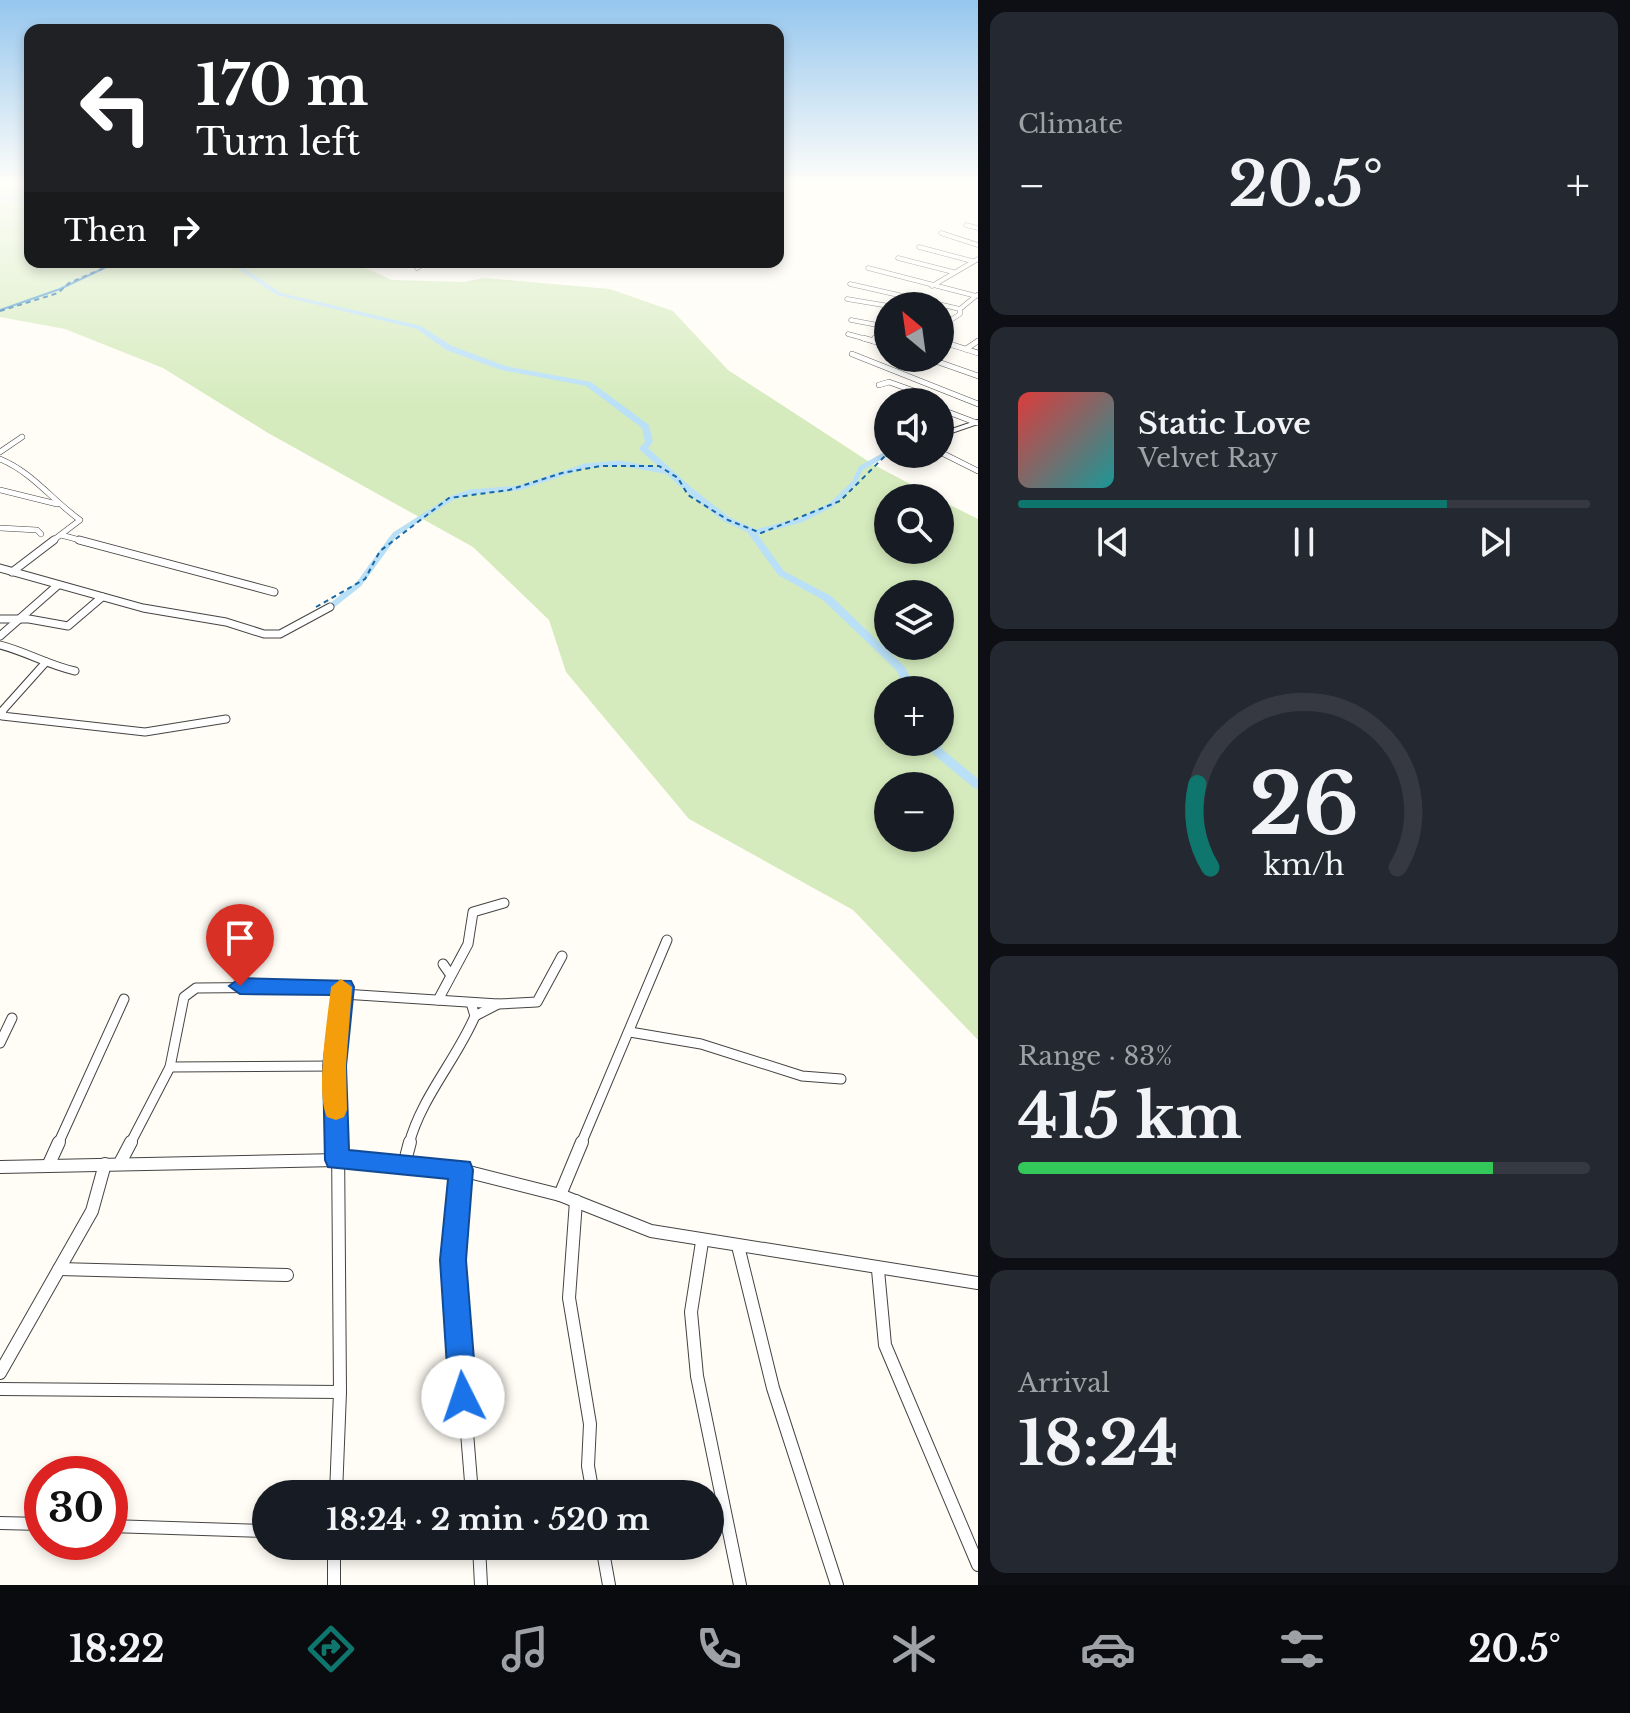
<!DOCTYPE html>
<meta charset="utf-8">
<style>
body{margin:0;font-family:"Libre Baskerville",serif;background:#242831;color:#f1f3f6;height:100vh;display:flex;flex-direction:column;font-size:30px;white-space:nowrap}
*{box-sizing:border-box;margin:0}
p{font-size:26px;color:#9ea1a6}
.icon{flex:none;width:44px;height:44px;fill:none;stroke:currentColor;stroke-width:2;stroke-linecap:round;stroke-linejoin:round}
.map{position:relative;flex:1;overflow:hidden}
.side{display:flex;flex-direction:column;gap:12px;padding:12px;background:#0d0f14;width:652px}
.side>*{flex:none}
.guide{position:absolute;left:24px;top:24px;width:760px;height:244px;border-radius:16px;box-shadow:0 4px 12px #0003;background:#202124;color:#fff;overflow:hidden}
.needle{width:52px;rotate:331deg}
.fabs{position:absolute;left:874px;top:292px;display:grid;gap:16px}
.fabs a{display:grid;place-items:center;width:80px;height:80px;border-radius:50%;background:#171b24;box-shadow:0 4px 12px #0003;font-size:40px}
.speed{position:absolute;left:24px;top:1456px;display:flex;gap:16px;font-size:40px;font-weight:700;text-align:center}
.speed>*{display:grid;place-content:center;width:104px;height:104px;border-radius:50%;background:#171b24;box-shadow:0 4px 12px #0003;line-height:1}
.speed .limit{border:12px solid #d22;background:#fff;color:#111}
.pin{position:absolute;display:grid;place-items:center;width:68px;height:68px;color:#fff;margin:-82px -34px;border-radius:50% 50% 50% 0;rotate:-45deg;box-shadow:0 0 8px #0007}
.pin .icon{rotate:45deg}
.me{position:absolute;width:88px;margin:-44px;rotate:356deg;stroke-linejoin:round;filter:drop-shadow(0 0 6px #0008)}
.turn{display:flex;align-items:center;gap:28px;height:168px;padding:0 40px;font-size:36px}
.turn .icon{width:104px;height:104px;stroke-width:2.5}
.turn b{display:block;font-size:56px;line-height:68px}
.then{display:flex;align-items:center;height:76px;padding:0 40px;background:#0003;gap:16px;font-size:30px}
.big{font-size:60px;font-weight:700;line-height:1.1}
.side .widget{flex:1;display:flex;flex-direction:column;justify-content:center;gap:12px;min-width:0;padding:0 28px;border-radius:16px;background:#242831}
.side .dial{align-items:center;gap:0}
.dial svg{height:208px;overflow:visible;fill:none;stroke:#363941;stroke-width:7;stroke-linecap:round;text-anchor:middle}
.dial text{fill:#f1f3f6;stroke:none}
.song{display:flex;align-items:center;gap:24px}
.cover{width:96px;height:96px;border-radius:12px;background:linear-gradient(135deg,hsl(0 70% 55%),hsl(180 70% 35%))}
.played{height:8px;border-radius:4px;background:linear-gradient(90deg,#0f766e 75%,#363941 75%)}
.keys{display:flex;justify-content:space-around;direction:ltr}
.heat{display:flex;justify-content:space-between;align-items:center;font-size:44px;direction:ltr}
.charge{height:12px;border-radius:6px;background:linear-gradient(90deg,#34c759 83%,#363941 0)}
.trip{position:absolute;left:252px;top:1480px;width:472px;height:80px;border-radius:40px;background:#171b24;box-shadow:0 4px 12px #0003;font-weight:700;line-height:80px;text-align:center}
.tabs{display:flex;height:128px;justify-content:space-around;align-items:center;background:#090b0e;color:#9ea1a6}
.tabs .icon{width:56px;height:56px}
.tabs .active{color:#0f766e}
.tabs b{font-size:36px;color:#f1f3f6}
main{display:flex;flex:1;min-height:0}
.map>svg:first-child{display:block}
</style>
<main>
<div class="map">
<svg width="978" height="1585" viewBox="0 0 978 1585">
<rect width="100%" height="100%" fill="#fffdf5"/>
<path fill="#d5ebbd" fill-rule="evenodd" d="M 0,184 L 30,184 L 30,262 L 352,262 L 392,280 L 464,282 L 484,278 L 610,289 L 673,311 L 728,370 L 874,465 L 937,498 L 888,498 L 888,550 L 940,550 L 940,500 L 978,519 L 978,1040 L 853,910 L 689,819 L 566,672 L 549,620 L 473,547 L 268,433 L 163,368 L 65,329 L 0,317 ZM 888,594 L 940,594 L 940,646 L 888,646 ZM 888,690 L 940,690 L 940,742 L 888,742 ZM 888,786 L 940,786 L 940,838 L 888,838 Z"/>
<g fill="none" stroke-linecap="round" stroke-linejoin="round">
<polyline stroke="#3f96cf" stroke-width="2" points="0,310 60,289 117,262"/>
<g stroke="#b9e0f7" stroke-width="5">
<polyline points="752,533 801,520 831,505 854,483 861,468 888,453"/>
<polyline points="389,542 395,534 452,498 470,492 519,488 585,466 619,463 670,472"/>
</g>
<polyline stroke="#b9e0f7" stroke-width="6" points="330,607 359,584 391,540"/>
<g fill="#b9e0f7" fill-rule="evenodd">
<polygon points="0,196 30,199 30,203 0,200"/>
<polygon points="228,262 235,262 281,293 421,326 452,346 506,366 591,382 649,425 653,442 648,448 692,488 729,517 753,528 784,571 831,596 905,667 916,690 906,690 896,670 823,600 778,575 747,532 723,521 686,492 640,450 639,448 645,442 642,428 586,386 501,370 446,350 417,329 277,295"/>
<polygon points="928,742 940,742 942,749 978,779 978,789 974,788 933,754"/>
</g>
<g stroke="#1768a6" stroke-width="2" stroke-dasharray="5 4" stroke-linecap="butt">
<polyline points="0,311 58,293 69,283 118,262"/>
<polyline points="316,607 365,579 380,551 449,498 509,490 562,473 601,466 659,466 678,478 688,495 728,520 761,533 840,501 888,453"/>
</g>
<g stroke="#444" stroke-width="5">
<g id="minor-far4">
<polyline points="966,225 978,228"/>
<polyline points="941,233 978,245"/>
<polyline points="919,247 972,261"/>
<polyline points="898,258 953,272"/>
<polyline points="459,262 466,263"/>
<polyline points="417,268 427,262"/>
<polyline points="868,268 976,296"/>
<polyline points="850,284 960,309"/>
<polyline points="932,286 978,259"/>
<polyline points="847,299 889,306"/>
<polyline points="851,320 888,327"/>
<polyline points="940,327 960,314 960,309 977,295"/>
<polyline points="848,334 870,340"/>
<polyline points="874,340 888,319"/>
</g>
</g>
<g stroke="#444" stroke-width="6">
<g id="minor-far3">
<polyline points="863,338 888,345"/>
<polyline points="873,341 875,338"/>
<polyline points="940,341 978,353"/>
<polyline points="966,349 978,341"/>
<polyline points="852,354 978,404"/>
<polyline points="927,358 978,376"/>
<polyline points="879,385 889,382 931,397 927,402"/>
<polyline points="940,409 977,423"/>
<polyline points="0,452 22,437"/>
<polyline points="940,452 978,471"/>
<path d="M 0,459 C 32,472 52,500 80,520 L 51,542"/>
<polyline points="0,490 57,504"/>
<polyline points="0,528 37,530 41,534"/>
<polyline points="61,535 87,542"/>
</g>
</g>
<g stroke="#444" stroke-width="9">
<g id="minor-far2">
<polyline points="79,540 274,592"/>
<polyline points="0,568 143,608 226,622 264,634 280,634 330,607"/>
<polyline points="12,572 54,540"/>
<polyline points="0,619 29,619 68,626 102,597"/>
<polyline points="0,636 58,585"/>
<path d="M 0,645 C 27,652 48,665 75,671"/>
<polyline points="46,662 3,710 2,716 145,732 226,719"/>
</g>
</g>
<g stroke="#444" stroke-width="11">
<g id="minor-far1">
<polyline points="443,964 450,974"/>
<polyline points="438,1000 468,944 473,912 504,903"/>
<polyline points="475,1016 498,1004 537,1002 562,956"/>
<polyline points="630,1032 701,1044 802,1076 841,1079"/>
<polyline points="0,1043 12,1018"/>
<polyline points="170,1067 335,1066"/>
<polyline points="58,1144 124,999"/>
<polyline points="130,1144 170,1067 184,997 196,988 344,987 343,994 498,1004"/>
<polyline points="338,1144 335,1066 343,994"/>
<path d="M 409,1144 C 421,1098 456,1060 475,1016 L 471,1003"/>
<polyline points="581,1144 667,940"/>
</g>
</g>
<g stroke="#444" stroke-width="14">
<g id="minor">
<polyline points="120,1163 131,1142"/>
<polyline points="404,1165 410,1142"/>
<polyline points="48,1166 59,1142"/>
<polyline points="0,1167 337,1160 461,1170 560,1195 651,1231 978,1283"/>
<polyline points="461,1170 453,1260 472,1494"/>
<polyline points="560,1195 582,1142"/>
<polyline points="576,1201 569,1298 590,1424 588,1466 593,1494"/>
<polyline points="702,1242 691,1312 697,1376 740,1585"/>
<polyline points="738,1246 773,1388 837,1585"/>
<polyline points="59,1269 287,1275"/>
<polyline points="878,1270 885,1345 978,1565"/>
<polyline points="0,1373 92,1211 105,1164"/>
<polyline points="0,1389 340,1392"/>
<polyline points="336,1494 340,1392 338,1142"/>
<polyline points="0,1523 42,1524"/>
<polyline points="110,1526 266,1531"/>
<polyline points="334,1546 334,1585"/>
<polyline points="479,1546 481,1585"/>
<polyline points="602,1546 609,1585"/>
</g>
</g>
<g stroke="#444" stroke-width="2">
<polygon id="tertiary" points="978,420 978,424 940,437 940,433"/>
</g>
<use href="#minor-far4" stroke="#fff" stroke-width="4"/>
<use href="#minor-far3" stroke="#fff" stroke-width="5"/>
<use href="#minor-far2" stroke="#fff" stroke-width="7"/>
<use href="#minor-far1" stroke="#fff" stroke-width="9"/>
<use href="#minor" stroke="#fff" stroke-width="12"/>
<use href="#tertiary" fill="#fff" fill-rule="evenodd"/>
</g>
<linearGradient id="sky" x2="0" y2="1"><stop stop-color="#95c6ee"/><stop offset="0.45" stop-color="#fffefa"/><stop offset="1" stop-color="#fffefa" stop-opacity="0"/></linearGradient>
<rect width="978" height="406" fill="url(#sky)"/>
<polygon fill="#1a73e8" stroke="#114b97" stroke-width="2" points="240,978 351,981 354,987 346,1066 349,1150 470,1162 473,1170 466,1260 477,1397 473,1407 463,1411 453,1407 449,1397 440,1260 448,1179 328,1167 325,1160 323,1066 332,995 240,994 229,986"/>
<path fill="#f59e0b" d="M 341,979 L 352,987 L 346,1066 L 347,1110 L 344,1117 L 336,1120 L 327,1117 C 315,1093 328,1016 331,987 Z"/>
</svg>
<div class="fabs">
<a><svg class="needle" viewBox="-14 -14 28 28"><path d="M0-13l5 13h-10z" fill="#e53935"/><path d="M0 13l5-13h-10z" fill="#9ea1a6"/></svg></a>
<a><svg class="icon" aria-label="sound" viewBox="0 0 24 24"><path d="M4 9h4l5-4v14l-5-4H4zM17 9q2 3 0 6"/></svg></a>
<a><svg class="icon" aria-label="search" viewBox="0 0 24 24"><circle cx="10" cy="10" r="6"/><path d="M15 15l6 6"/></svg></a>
<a><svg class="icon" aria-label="layers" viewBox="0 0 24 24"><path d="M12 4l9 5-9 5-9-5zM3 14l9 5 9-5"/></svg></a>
<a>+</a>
<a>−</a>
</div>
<div class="speed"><div class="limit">30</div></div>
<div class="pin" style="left:240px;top:986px;background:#d93025"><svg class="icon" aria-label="arrive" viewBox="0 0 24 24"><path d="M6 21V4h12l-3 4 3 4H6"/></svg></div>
<svg class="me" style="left:463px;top:1397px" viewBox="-20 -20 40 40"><circle r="19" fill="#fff"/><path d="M0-13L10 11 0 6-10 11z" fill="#1a73e8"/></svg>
<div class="trip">18:24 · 2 min · 520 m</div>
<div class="guide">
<div class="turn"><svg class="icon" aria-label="left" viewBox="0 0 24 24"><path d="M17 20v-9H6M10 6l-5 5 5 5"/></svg><div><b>170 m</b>Turn left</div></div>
<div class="then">Then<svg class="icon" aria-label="right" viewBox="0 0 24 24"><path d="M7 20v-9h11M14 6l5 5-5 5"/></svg></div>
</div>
</div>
<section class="side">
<div class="widget"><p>Climate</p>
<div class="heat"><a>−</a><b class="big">20.5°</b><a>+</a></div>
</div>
<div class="widget">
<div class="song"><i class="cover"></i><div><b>Static Love</b><p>Velvet Ray</p></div></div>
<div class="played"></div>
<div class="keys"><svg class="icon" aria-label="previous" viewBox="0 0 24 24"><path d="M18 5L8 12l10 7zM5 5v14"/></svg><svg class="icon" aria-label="pause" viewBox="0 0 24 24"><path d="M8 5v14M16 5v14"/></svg><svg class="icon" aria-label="next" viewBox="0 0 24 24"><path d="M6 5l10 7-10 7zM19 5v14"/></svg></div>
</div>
<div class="widget dial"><svg viewBox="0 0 100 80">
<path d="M14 69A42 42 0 1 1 86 69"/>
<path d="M14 69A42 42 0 0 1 9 37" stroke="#0f766e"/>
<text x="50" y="56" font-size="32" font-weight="700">26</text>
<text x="50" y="72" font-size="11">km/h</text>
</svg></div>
<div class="widget"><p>Range · 83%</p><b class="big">415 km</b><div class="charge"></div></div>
<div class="widget"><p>Arrival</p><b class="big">18:24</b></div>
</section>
</main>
<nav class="tabs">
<b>18:22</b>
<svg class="icon active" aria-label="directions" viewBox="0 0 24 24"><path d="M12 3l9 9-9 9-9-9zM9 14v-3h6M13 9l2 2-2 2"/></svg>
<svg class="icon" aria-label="music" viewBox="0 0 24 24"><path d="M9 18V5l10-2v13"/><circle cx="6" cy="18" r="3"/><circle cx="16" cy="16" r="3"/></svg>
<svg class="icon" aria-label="phone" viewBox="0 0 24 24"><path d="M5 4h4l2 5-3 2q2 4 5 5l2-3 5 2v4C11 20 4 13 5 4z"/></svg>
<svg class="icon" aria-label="climate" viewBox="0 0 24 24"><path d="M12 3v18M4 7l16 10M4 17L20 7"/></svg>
<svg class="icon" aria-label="car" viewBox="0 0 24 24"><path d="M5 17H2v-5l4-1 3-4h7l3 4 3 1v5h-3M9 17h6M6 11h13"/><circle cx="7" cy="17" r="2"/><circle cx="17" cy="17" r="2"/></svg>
<svg class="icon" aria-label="filters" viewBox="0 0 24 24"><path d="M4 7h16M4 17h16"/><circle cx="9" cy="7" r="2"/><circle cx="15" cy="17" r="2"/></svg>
<b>20.5°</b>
</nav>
